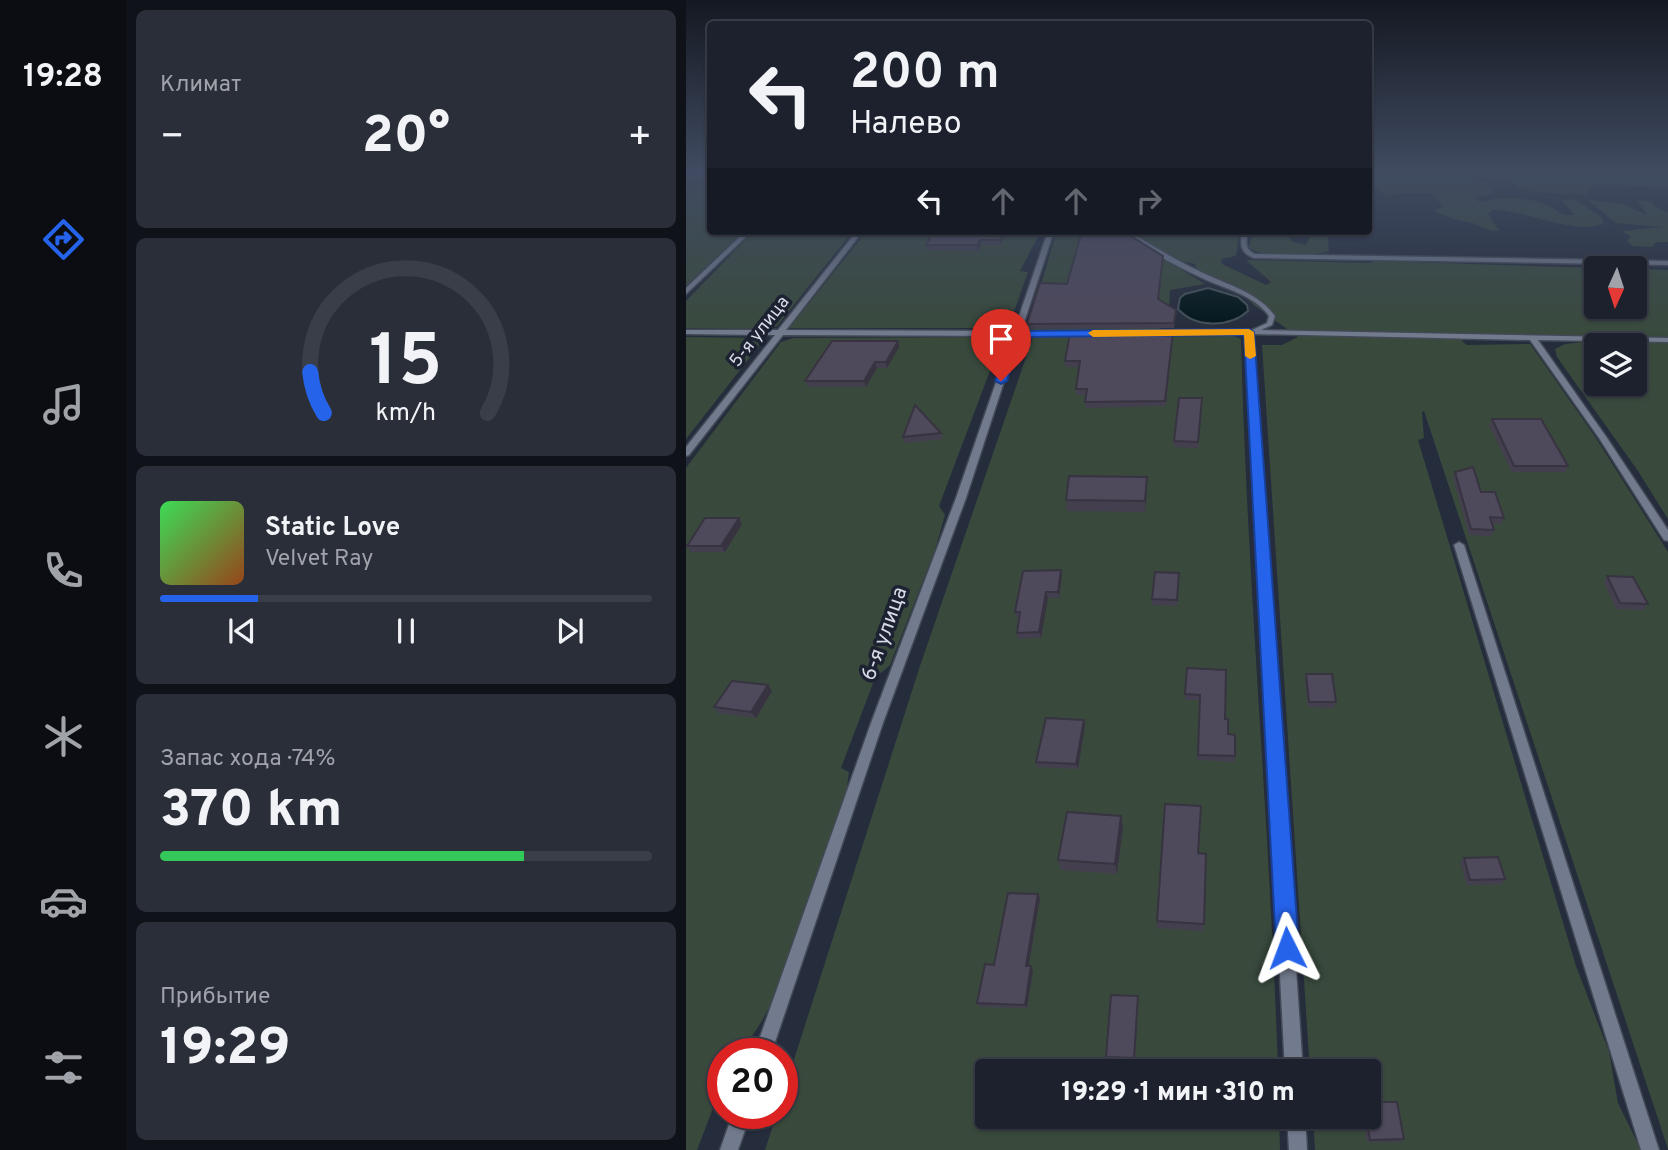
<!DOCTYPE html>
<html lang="ru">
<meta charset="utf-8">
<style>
body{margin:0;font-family:Overpass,sans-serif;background:#292e39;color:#f1f3f6;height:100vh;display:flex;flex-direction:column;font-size:26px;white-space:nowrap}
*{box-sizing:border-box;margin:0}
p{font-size:23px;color:#a0a3aa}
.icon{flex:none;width:38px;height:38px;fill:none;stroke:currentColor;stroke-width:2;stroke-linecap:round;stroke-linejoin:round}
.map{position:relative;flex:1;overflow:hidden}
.side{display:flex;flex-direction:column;gap:10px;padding:10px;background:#0f1219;width:560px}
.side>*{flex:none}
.guide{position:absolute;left:21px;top:21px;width:665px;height:214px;border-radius:7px;box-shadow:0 2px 5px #0004,0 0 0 2px #3a3e49;background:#1c212d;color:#f1f3f6;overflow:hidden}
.needle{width:46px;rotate:183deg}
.buttons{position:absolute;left:898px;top:256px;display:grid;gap:14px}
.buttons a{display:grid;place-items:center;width:63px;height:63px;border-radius:7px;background:#1c212d;box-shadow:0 2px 5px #0004,0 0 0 2px #3a3e49;font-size:35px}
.speed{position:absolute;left:21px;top:1038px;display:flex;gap:14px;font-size:35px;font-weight:700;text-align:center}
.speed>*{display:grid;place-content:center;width:91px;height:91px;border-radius:50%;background:#1c212d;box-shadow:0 2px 5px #0004,0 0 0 2px #3a3e49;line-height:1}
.speed .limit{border:10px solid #d22;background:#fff;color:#111}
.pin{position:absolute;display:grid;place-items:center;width:60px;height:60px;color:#fff;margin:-72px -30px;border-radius:50% 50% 50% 0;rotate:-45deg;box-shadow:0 0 7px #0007}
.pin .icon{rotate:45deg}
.me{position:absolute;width:77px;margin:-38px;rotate:357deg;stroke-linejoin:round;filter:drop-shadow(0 0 5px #0008)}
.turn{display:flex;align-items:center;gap:24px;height:147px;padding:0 28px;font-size:32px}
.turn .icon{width:91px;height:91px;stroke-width:2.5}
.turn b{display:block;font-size:49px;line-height:60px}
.lanes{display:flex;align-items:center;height:66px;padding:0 28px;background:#0003;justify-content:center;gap:35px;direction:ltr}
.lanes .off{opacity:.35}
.big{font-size:52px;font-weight:800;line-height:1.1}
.side .widget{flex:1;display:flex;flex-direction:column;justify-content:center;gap:10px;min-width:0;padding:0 24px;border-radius:10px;background:#292e39}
.side .dial{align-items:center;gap:0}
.dial svg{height:182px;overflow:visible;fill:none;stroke:#3a3e49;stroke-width:7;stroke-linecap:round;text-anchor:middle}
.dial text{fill:#f1f3f6;stroke:none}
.song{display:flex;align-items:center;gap:21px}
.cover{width:84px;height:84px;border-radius:10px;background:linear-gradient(135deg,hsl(130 70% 55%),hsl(20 70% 35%))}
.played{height:7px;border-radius:4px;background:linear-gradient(90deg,#2563eb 20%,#3a3e49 20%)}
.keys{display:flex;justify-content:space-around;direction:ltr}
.heat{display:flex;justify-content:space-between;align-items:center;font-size:38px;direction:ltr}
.charge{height:10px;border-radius:5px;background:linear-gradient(90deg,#34c759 74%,#3a3e49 0)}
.trip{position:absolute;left:289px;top:1059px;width:406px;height:70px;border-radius:7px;background:#1c212d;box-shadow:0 2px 5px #0004,0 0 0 2px #3a3e49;font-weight:800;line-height:70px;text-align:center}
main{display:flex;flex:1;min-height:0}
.tabs{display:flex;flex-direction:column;width:126px;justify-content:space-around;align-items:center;background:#0b0d12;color:#a0a3aa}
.tabs .icon{width:49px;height:49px}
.tabs .on{color:#2563eb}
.tabs b{font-size:32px;color:#f1f3f6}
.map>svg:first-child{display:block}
</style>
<main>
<nav class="tabs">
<b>19:28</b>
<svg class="icon on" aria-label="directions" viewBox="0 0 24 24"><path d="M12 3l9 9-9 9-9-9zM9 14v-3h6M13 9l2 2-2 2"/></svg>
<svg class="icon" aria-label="music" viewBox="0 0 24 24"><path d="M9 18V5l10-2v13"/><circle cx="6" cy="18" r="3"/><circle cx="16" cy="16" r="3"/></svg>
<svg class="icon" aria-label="phone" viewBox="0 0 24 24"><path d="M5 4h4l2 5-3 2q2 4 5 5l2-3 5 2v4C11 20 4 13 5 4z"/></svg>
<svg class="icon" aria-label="climate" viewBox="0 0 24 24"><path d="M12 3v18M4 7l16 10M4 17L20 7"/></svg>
<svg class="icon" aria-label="car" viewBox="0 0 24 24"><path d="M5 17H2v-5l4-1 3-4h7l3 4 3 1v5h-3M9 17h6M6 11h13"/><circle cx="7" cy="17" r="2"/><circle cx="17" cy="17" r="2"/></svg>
<svg class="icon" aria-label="filters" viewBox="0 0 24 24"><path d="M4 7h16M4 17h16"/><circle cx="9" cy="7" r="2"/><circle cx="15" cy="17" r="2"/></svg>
</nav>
<section class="side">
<div class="widget"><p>Климат</p>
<div class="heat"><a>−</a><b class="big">20°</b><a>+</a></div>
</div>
<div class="widget dial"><svg viewBox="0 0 100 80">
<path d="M14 69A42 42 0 1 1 86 69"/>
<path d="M14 69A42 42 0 0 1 8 51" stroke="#2563eb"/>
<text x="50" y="56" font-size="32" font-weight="700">15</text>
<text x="50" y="72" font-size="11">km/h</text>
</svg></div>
<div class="widget">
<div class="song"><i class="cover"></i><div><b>Static Love</b><p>Velvet Ray</p></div></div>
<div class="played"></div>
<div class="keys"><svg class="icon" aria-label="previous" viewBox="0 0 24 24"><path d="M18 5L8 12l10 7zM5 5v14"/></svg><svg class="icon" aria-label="pause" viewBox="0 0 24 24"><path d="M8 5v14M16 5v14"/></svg><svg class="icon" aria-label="next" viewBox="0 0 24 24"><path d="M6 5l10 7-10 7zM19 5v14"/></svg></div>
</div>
<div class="widget"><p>Запас хода · 74%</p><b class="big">370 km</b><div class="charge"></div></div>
<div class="widget"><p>Прибытие</p><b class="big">19:29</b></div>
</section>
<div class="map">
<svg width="982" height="1150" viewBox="0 0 982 1150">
<rect width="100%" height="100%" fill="#252c3c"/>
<g fill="#394a3d" fill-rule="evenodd">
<path d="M 982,172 L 982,187 L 914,185 L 903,187 L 900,195 L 850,192 L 833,188 L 825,180 L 784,176 L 783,179 L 799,183 L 806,189 L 805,194 L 790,198 L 793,202 C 815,197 842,196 863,206 C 874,211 872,216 888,215 L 876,200 L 887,199 L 895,203 L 916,218 L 918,223 C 893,237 837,209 807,210 L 802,214 L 813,231 C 798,231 797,226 786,223 C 771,220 762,218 748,210 L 758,207 L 745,193 L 715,193 L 703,197 L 682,184 L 683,172 Z"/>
<polygon points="0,173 24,173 24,231 58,231 0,286"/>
<polygon points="902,200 937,204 960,215 961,213 950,201 965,201 970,207 982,212 982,242 970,242 966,247 946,246 941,240 945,237 936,231 976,227 930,223"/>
<polygon points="68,231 167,231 91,326 83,329 0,328 0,301"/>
<polygon points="181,231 355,231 334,271 342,272 325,320 314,328 103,328"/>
<polygon points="371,231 431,231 519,284 484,290 483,308 476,308 473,330 341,330"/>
<polygon points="441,231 553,231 551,252 549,256 535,259 536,264 580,285 585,282 560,260 684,263 688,261 910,268 910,306 948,306 949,269 982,270 982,338 783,335 776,341 781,345 844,344 908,435 982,552 982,1149 738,411 736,412 738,438 732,440 890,966 923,1052 932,1103 955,1150 629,1150 627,1117 682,1116 682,1071 624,1071 576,345 596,345 612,337 568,305 551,289 527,283 511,270 509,264 496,261"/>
<path d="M 573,234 L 601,235 L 607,242 L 620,245 L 625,235 L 642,237 L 643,251 C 620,257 584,260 563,248 L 565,238 Z"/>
<path d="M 548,336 L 555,339 C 561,583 584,827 592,1071 L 301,1071 L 301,1116 L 593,1117 L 594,1150 L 79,1150 L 91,1113 L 96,1113 L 96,1097 L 234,666 L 347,337 Z"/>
<polygon points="0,337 79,338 0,439"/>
<path d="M 308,337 L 316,339 L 253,506 L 259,515 L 249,550 L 204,665 L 189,678 L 155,768 L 163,772 C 161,782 161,793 159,804 C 149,848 86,1037 48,1053 C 44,1055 40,1053 37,1054 L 37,1082 L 11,1150 L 0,1150 L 0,468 L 95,342 L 107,338 Z"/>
<path d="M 908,341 L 982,343 L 982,519 L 952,471 L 871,357 L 869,349 L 879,344 ZM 910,345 L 948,345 L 948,383 L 910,383 Z"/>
</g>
<path fill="#02151a" stroke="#425057" stroke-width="2" d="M 522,288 L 552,297 L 561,305 L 562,311 C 543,328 509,328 492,309 L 494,298 L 499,294 Z"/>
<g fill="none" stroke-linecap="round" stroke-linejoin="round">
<g stroke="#424855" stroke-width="3">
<g id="service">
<polygon points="60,231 66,231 0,294 0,288"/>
<polygon points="171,231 177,231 100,330 328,331 362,231 368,231 335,332 397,332 401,334 397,336 333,336 280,498 197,723 85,1054 68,1054 185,723 270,498 326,336 97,335 3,455 0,456 0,447 89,335 0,334 0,330 92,330"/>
<path d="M 434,231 L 441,231 C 464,244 486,258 509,269 C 537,284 570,290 589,316 L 586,325 L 575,330 L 982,338 L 982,342 L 852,340 L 921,438 L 982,530 L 982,541 L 978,540 L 913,438 L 844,340 L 567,334 L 617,1071 L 599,1071 L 560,334 L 473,335 L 469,333 L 473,331 L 566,330 L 581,323 L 583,316 C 567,294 539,289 516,278 C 488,265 458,249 434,231 Z"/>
<path d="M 556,231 L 562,231 C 560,241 558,249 569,254 L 982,261 L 982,265 L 568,258 C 554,253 554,245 556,231 Z"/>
<polygon points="773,542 778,545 973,1150 955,1150 768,545"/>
<polygon points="47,1113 65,1113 52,1150 34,1150"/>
<polygon points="601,1116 619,1116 621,1150 603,1150"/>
</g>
</g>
<use href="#service" fill="#727a8d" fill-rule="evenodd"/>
</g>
<g fill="#443f4f">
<polygon points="0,172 24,172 24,184 0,185"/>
<polygon points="248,231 320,231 315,245 295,245 292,251 241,250 240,245"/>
<polygon points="477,256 473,299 490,315 488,328 342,329 341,324 381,284"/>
<polygon points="487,332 480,406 400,408 399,402 400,395 390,395 390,389 393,367 379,367 379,361"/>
<polygon points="212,341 213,347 201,368 191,368 180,387 122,387 119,381"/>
<polygon points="516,398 512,448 488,447 488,441"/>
<polygon points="806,419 882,466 879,472 826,472 803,425"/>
<polygon points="255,433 257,439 219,443 217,437"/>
<polygon points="769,472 795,492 818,518 815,524 806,524 808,530 805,536 783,535 767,478"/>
<polygon points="461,477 461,488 459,512 381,511 380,500"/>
<polygon points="56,524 39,552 5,552 1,546"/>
<polygon points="375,570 376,576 373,598 362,598 355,638 332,639 331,633 333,618 331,618 329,612"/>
<polygon points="493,573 491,606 466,605 466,599"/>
<polygon points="921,576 962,604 957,610 930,609 918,582"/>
<polygon points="501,668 539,719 542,734 549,756 548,762 511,760 514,700 499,700"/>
<polygon points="620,674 650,702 648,708 622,707 619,679"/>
<polygon points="86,691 70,718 32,713 28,707"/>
<polygon points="398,720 399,726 392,769 351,767 350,762"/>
<polygon points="437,826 431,874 375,870 372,860"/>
<polygon points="520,854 517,931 471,928 471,921"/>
<polygon points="778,858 819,879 815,884 781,885 774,863"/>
<polygon points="354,898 342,966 347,970 341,1008 294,1007 291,1003 308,965"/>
<polygon points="452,999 449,1061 421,1060 420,1057"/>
<polygon points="677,1116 682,1116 718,1139 714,1142 681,1142"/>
</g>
<g fill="#373340">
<polygon points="317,231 320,231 315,245 314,240"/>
<polygon points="294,240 295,245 292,251 291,245"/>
<polygon points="212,341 213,347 201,368 200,362"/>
<polygon points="189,362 191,368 180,387 178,381"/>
<polygon points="461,477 461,488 459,512 459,501"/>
<polygon points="53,518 56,524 39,552 35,546"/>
<polygon points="375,570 376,576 373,598 372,592"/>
<polygon points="360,592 362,598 355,638 353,632"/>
<polygon points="82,685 86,691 70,718 65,712"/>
<polygon points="398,720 399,726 392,769 390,764"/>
<polygon points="435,816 437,826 431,874 429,864"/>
<polygon points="352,894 354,898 342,970 340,966"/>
<polygon points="345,966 347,970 341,1008 339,1005"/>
</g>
<g fill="#4f495c" stroke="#373340" stroke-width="2">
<rect x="0" y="172" width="24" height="8"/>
<polygon points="248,231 317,231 314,240 294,240 291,245 240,245"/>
<polygon points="396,231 437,231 477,256 472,299 490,310 488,323 341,324 354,283 381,284"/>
<polygon points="487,332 479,401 399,402 401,389 390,389 394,361 379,361 384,333"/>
<polygon points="146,341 212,341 200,362 189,362 178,381 119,381"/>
<polygon points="493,398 516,398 512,442 488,441"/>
<polygon points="229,405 255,433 217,437"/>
<polygon points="806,419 855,419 882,466 828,466"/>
<polygon points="787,467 795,492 809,492 818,518 804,517 808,530 785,529 769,472"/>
<polygon points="383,476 461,477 459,501 380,500"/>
<polygon points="19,518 53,518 35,546 1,546"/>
<polygon points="375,570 372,592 360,592 353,632 331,633 334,612 329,612 337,571"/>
<polygon points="469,572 493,573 491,600 466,599"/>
<polygon points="921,576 947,577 962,604 934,603"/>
<polygon points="501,668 540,670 539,719 542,719 542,734 549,735 549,756 512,755 514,695 499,694"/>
<polygon points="620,674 646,674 650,702 623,702"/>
<polygon points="46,681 82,685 65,712 28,707"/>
<polygon points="360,718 398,720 390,764 350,762"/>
<polygon points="479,804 515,806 512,853 520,854 518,924 471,921"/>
<polygon points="381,812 435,816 429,864 372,860"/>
<polygon points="812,857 819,879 784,880 778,858"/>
<polygon points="322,893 352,894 340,966 345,966 339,1005 291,1003 299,964 308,965"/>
<polygon points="425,995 452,996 448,1058 420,1057"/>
<polygon points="682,1102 711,1102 718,1139 684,1140 680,1116 682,1116"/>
</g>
<linearGradient id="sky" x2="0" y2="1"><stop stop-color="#141821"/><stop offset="0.51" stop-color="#404b61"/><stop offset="1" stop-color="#404b61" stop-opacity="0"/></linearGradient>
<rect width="982" height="334" fill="url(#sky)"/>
<polygon fill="#2563eb" stroke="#184099" stroke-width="2" points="563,329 568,332 613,948 610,956 601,960 593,956 590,948 558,335 335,337 321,381 315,384 309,381 326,334 331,331"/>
<polygon fill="#f59e0b" points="563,329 568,332 570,356 564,359 559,356 558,335 407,337 402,333 407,330"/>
<g text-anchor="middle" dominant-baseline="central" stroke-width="7" stroke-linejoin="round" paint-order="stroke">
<g font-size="18" fill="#d6dbe5" stroke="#1c2232">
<text transform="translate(74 332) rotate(-52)">5-я улица</text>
</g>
<g font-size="21" fill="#d6dbe5" stroke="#1c2232">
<text transform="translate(199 634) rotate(-70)">6-я улица</text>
</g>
</g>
</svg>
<div class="buttons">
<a><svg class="needle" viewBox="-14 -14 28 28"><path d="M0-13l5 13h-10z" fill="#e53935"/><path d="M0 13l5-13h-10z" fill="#a0a3aa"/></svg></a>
<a><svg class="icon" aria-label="layers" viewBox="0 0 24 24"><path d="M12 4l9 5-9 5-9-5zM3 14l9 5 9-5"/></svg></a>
</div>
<div class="speed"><div class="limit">20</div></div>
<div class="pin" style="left:315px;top:381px;background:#d93025"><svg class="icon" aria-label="arrive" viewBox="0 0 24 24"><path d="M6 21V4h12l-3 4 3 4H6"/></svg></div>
<svg class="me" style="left:601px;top:948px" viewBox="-20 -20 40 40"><path d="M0-17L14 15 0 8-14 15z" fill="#2563eb" stroke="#fff" stroke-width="4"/></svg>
<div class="trip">19:29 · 1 мин · 310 m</div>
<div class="guide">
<div class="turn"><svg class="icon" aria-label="left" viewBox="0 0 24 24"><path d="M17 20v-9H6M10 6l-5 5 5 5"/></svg><div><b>200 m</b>Налево</div></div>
<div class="lanes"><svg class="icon" aria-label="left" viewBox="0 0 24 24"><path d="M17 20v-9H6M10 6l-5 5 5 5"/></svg><svg class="icon off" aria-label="ahead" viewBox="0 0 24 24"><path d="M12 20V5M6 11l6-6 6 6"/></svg><svg class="icon off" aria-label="ahead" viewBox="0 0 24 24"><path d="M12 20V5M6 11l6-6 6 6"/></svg><svg class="icon off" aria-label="right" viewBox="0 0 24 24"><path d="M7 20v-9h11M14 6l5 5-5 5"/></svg></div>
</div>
</div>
</main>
